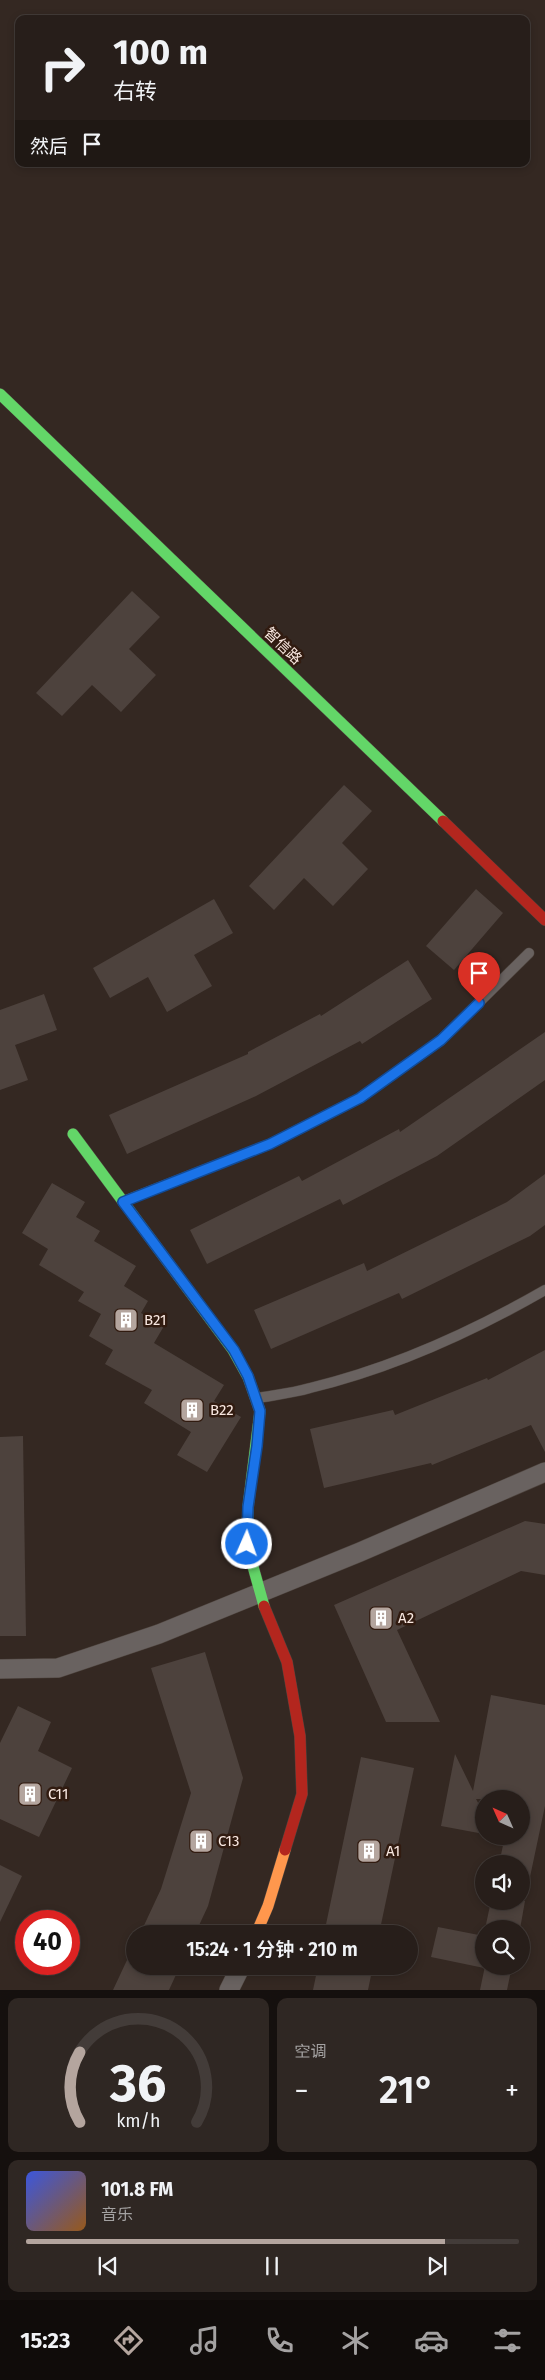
<!DOCTYPE html>
<html lang="zh">
<meta charset="utf-8">
<style>
body{margin:0;font-family:"Fira Sans","Noto Sans SC",sans-serif;background:#2f2723;color:#f1f3f6;height:100vh;display:flex;flex-direction:column;font-size:19px;white-space:nowrap}
*{box-sizing:border-box;margin:0}
p{font-size:16px;color:#a4a2a2}
.icon{flex:none;width:28px;height:28px;fill:none;stroke:currentColor;stroke-width:2;stroke-linecap:round;stroke-linejoin:round}
.map{position:relative;height:1990px;overflow:hidden}
.details{display:flex;flex-direction:column;gap:8px;padding:8px;background:#15100e;flex:1}
.details>*{flex:none}
.top-card{position:absolute;left:15px;top:15px;width:515px;height:152px;border-radius:10px;box-shadow:0 2px 8px #0003,0 0 0 1px #433c39;background:#271e1a;color:#f1f3f6;overflow:hidden}
.needle{width:32px;rotate:315deg}
.tools{position:absolute;left:475px;top:1790px;display:grid;gap:10px}
.tools a{display:grid;place-items:center;width:55px;height:55px;border-radius:50%;background:#271e1a;box-shadow:0 2px 8px #0003,0 0 0 1px #433c39;font-size:25px}
.speed{position:absolute;left:15px;top:1910px;display:flex;gap:10px;font-size:25px;font-weight:700;text-align:center}
.speed>*{display:grid;place-content:center;width:65px;height:65px;border-radius:50%;background:#271e1a;box-shadow:0 2px 8px #0003,0 0 0 1px #433c39;line-height:1}
.speed .limit{border:8px solid #d22;background:#fff;color:#111}
.pin{position:absolute;display:grid;place-items:center;width:42px;height:42px;color:#fff;margin:-51px -21px;border-radius:50% 50% 50% 0;rotate:-45deg;box-shadow:0 0 5px #0007}
.pin .icon{rotate:45deg}
.me{position:absolute;width:55px;margin:-28px;rotate:2deg;stroke-linejoin:round;filter:drop-shadow(0 0 4px #0008)}
.turn{display:flex;align-items:center;gap:18px;height:105px;padding:0 15px;font-size:22px}
.turn .icon{width:65px;height:65px;stroke-width:2.5}
.turn b{display:block;font-size:35px;line-height:42px}
.then{display:flex;align-items:center;height:48px;padding:0 15px;background:#0003;gap:10px;font-size:19px}
.big{font-size:38px;font-weight:600;line-height:1.1}
.details .widget{flex:1;display:flex;flex-direction:column;justify-content:center;gap:8px;min-width:0;padding:0 18px;border-radius:10px;background:#2f2723}
.details .dial{align-items:center;gap:0}
.dial svg{height:130px;overflow:visible;fill:none;stroke:#433c39;stroke-width:7;stroke-linecap:round;text-anchor:middle}
.dial text{fill:#f1f3f6;stroke:none}
.song{display:flex;align-items:center;gap:15px}
.cover{width:60px;height:60px;border-radius:8px;background:linear-gradient(135deg,hsl(230 70% 55%),hsl(30 70% 35%))}
.played{height:5px;border-radius:2px;background:linear-gradient(90deg,#b4a59e 85%,#433c39 85%)}
.keys{display:flex;justify-content:space-around;direction:ltr}
.heat{display:flex;justify-content:space-between;align-items:center;font-size:28px;direction:ltr}
.details .tiles{flex:1;display:grid;gap:8px;grid-template-columns:1fr 1fr}
.widget:last-child{grid-column:span 2}
.trip{position:absolute;left:126px;top:1925px;width:292px;height:50px;border-radius:25px;background:#271e1a;box-shadow:0 2px 8px #0003,0 0 0 1px #433c39;font-weight:600;line-height:50px;text-align:center}
.tab-bar{display:flex;height:80px;justify-content:space-around;align-items:center;background:#100c0a;color:#a4a2a2}
.tab-bar .icon{width:35px;height:35px}
.tab-bar .selected{color:#b4a59e}
.tab-bar b{font-size:22px;color:#f1f3f6}
.map>svg:first-child{display:block}
</style>
<div class="map">
<svg width="545" height="1990" viewBox="0 0 545 1990">
<rect width="100%" height="100%" fill="#342822"/>
<g fill="#4d423d">
<polygon points="132,591 160,617 129,649 156,675 121,712 92,685 62,716 36,693"/>
<polygon points="344,785 372,811 342,843 368,869 333,906 304,878 274,910 249,886"/>
<polygon points="476,889 503,913 454,970 426,946"/>
<polygon points="214,899 233,933 194,955 212,986 167,1012 148,977 110,998 93,968"/>
<polygon points="408,960 432,999 362,1044 360,1041 256,1096 127,1154 109,1115 248,1054 248,1052 320,1014 321,1016"/>
<polygon points="44,994 57,1030 15,1045 28,1080 0,1090 0,1010"/>
<polygon points="545,1032 545,1080 437,1156 343,1205 340,1199 207,1264 190,1230 299,1176 302,1181 399,1129 400,1132"/>
<polygon points="545,1174 545,1225 530,1236 402,1299 399,1293 271,1349 254,1310 364,1263 367,1271 507,1202"/>
<polygon points="52,1183 85,1202 76,1217 100,1231 94,1241 136,1266 124,1286 148,1301 141,1313 164,1326 154,1343 224,1385 214,1401 241,1417 207,1472 177,1455 191,1432 144,1403 152,1390 105,1364 113,1350 89,1336 101,1314 78,1301 84,1292 39,1265 48,1249 22,1233"/>
<polygon points="545,1350 545,1452 531,1425 432,1465 431,1463 324,1488 310,1429 393,1410 395,1415 487,1378 488,1380"/>
<polygon points="23,1436 26,1636 0,1636 0,1437"/>
<polygon points="525,1521 545,1524 545,1575 521,1571 397,1630 440,1722 386,1722 334,1605"/>
<polygon points="205,1652 243,1778 208,1906 195,1934 140,1934 161,1889 191,1793 151,1668"/>
<polygon points="491,1695 545,1705 545,1806 530,1877 521,1876 521,1864 499,1864 505,1836 521,1836 521,1799 476,1799 484,1814 484,1834 441,1826 455,1754 473,1791"/>
<polygon points="18,1706 51,1722 38,1751 72,1768 39,1837 0,1819 0,1743"/>
<polygon points="361,1757 414,1768 379,1934 324,1934"/>
<polygon points="0,1865 22,1876 0,1922"/>
<polygon points="491,1901 525,1901 520,1929 485,1929"/>
<polygon points="438,1927 484,1936 484,1968 431,1957"/>
<polygon points="135,1943 135,1966 180,1966 169,1990 113,1990"/>
<polygon points="318,1966 373,1966 368,1990 313,1990"/>
<polygon points="485,1966 512,1966 507,1990 480,1990"/>
</g>
<g fill="none" stroke-linecap="round" stroke-linejoin="round">
<g stroke="#4e443e" stroke-width="11">
<g id="lane">
<polyline points="124,1201 270,1144 360,1098 441,1040 529,953"/>
<path d="M 258,1398 C 275,1395 293,1393 310,1388 C 393,1368 472,1332 545,1290"/>
</g>
</g>
<g stroke="#4e443e" stroke-width="20">
<g id="street">
<polyline points="0,1669 58,1668 159,1634 360,1552 545,1472"/>
<polyline points="229,1990 241,1966"/>
</g>
</g>
<g stroke="#4e443e" stroke-width="12">
<g id="fast">
<polyline points="0,394 443,821"/>
<polyline points="73,1134 233,1350 248,1377 260,1411 248,1507 247,1545 264,1606"/>
</g>
</g>
<g stroke="#4e443e" stroke-width="12">
<polyline id="slow" points="256,1934 268,1906 285,1850"/>
</g>
<g stroke="#4e443e" stroke-width="12">
<g id="jam">
<polyline points="443,821 545,920"/>
<polyline points="264,1606 287,1662 300,1736 302,1794 285,1850"/>
</g>
</g>
<use href="#lane" stroke="#696260" stroke-width="10"/>
<use href="#street" stroke="#696260" stroke-width="19"/>
<use href="#fast" stroke="#63d668" stroke-width="11"/>
<use href="#slow" stroke="#ff974d" stroke-width="11"/>
<use href="#jam" stroke="#b3261e" stroke-width="11"/>
</g>
<g fill="none" stroke-linecap="round" stroke-linejoin="round">
<g stroke="#114b97" stroke-width="12">
<polyline id="route" points="247,1544 248,1507 257,1446 260,1411 248,1376 234,1350 123,1202 270,1144 360,1098 441,1040 479,1003"/>
</g>
<use href="#route" stroke="#1a73e8" stroke-width="9"/>
</g>
<defs>
<g id="building-square" transform="scale(1.25)"><rect x="-9" y="-9" width="18" height="18" rx="4" fill="#b4a59e" stroke="#311b10"/><path d="M-4-6H4V6H1V3H-1V6H-4ZM-2.5-4.3h1.7v1.8h-1.7ZM.8-4.3h1.7v1.8H.8ZM-2.5-1h1.7V.8h-1.7ZM.8-1h1.7V.8H.8Z" fill="#fff"/></g>
</defs>
<g fill-rule="evenodd">
<use href="#building-square" x="126" y="1320"/>
<use href="#building-square" x="192" y="1410"/>
<use href="#building-square" x="381" y="1618"/>
<use href="#building-square" x="30" y="1794"/>
<use href="#building-square" x="201" y="1841"/>
<use href="#building-square" x="369" y="1851"/>
</g>
<g text-anchor="middle" dominant-baseline="central" stroke-width="5" stroke-linejoin="round" paint-order="stroke">
<g font-size="15" fill="#f9e8e1" stroke="#311b10">
<text transform="translate(283 646) rotate(44)">智信路</text>
</g>
<g font-size="15" fill="#f9e8e1" stroke="#311b10" text-anchor="start">
<text x="144" y="1320">B21</text>
<text x="210" y="1410">B22</text>
<text x="398" y="1618">A2</text>
<text x="48" y="1794">C11</text>
<text x="218" y="1841">C13</text>
<text x="386" y="1851">A1</text>
</g>
</g>
</svg>
<div class="tools">
<a><svg class="needle" viewBox="-14 -14 28 28"><path d="M0-13l5 13h-10z" fill="#e53935"/><path d="M0 13l5-13h-10z" fill="#a4a2a2"/></svg></a>
<a><svg class="icon" aria-label="sound" viewBox="0 0 24 24"><path d="M4 9h4l5-4v14l-5-4H4zM17 9q2 3 0 6"/></svg></a>
<a><svg class="icon" aria-label="search" viewBox="0 0 24 24"><circle cx="10" cy="10" r="6"/><path d="M15 15l6 6"/></svg></a>
</div>
<div class="speed"><div class="limit">40</div></div>
<div class="pin" style="left:479px;top:1003px;background:#d93025"><svg class="icon" aria-label="arrive" viewBox="0 0 24 24"><path d="M6 21V4h12l-3 4 3 4H6"/></svg></div>
<svg class="me" style="left:247px;top:1544px" viewBox="-20 -20 40 40"><circle r="17" fill="#1a73e8" stroke="#fff" stroke-width="3"/><path d="M0-11L8 9 0 5-8 9z" fill="#fff"/></svg>
<div class="trip">15:24 · 1 分钟 · 210 m</div>
<div class="top-card">
<div class="turn"><svg class="icon" aria-label="right" viewBox="0 0 24 24"><path d="M7 20v-9h11M14 6l5 5-5 5"/></svg><div><b>100 m</b>右转</div></div>
<div class="then">然后<svg class="icon" aria-label="arrive" viewBox="0 0 24 24"><path d="M6 21V4h12l-3 4 3 4H6"/></svg></div>
</div>
</div>
<section class="details">
<div class="tiles">
<div class="widget dial"><svg viewBox="0 0 100 80">
<path d="M14 69A42 42 0 1 1 86 69"/>
<path d="M14 69A42 42 0 0 1 14 26" stroke="#b4a59e"/>
<text x="50" y="56" font-size="32" font-weight="700">36</text>
<text x="50" y="72" font-size="11">km/h</text>
</svg></div>
<div class="widget"><p>空调</p>
<div class="heat"><a>−</a><b class="big">21°</b><a>+</a></div>
</div>
<div class="widget">
<div class="song"><i class="cover"></i><div><b>101.8 FM</b><p>音乐</p></div></div>
<div class="played"></div>
<div class="keys"><svg class="icon" aria-label="previous" viewBox="0 0 24 24"><path d="M18 5L8 12l10 7zM5 5v14"/></svg><svg class="icon" aria-label="pause" viewBox="0 0 24 24"><path d="M8 5v14M16 5v14"/></svg><svg class="icon" aria-label="next" viewBox="0 0 24 24"><path d="M6 5l10 7-10 7zM19 5v14"/></svg></div>
</div>
</div>
</section>
<nav class="tab-bar">
<b>15:23</b>
<svg class="icon selected" aria-label="directions" viewBox="0 0 24 24"><path d="M12 3l9 9-9 9-9-9zM9 14v-3h6M13 9l2 2-2 2"/></svg>
<svg class="icon" aria-label="music" viewBox="0 0 24 24"><path d="M9 18V5l10-2v13"/><circle cx="6" cy="18" r="3"/><circle cx="16" cy="16" r="3"/></svg>
<svg class="icon" aria-label="phone" viewBox="0 0 24 24"><path d="M5 4h4l2 5-3 2q2 4 5 5l2-3 5 2v4C11 20 4 13 5 4z"/></svg>
<svg class="icon" aria-label="climate" viewBox="0 0 24 24"><path d="M12 3v18M4 7l16 10M4 17L20 7"/></svg>
<svg class="icon" aria-label="car" viewBox="0 0 24 24"><path d="M5 17H2v-5l4-1 3-4h7l3 4 3 1v5h-3M9 17h6M6 11h13"/><circle cx="7" cy="17" r="2"/><circle cx="17" cy="17" r="2"/></svg>
<svg class="icon" aria-label="filters" viewBox="0 0 24 24"><path d="M4 7h16M4 17h16"/><circle cx="9" cy="7" r="2"/><circle cx="15" cy="17" r="2"/></svg>
</nav>
